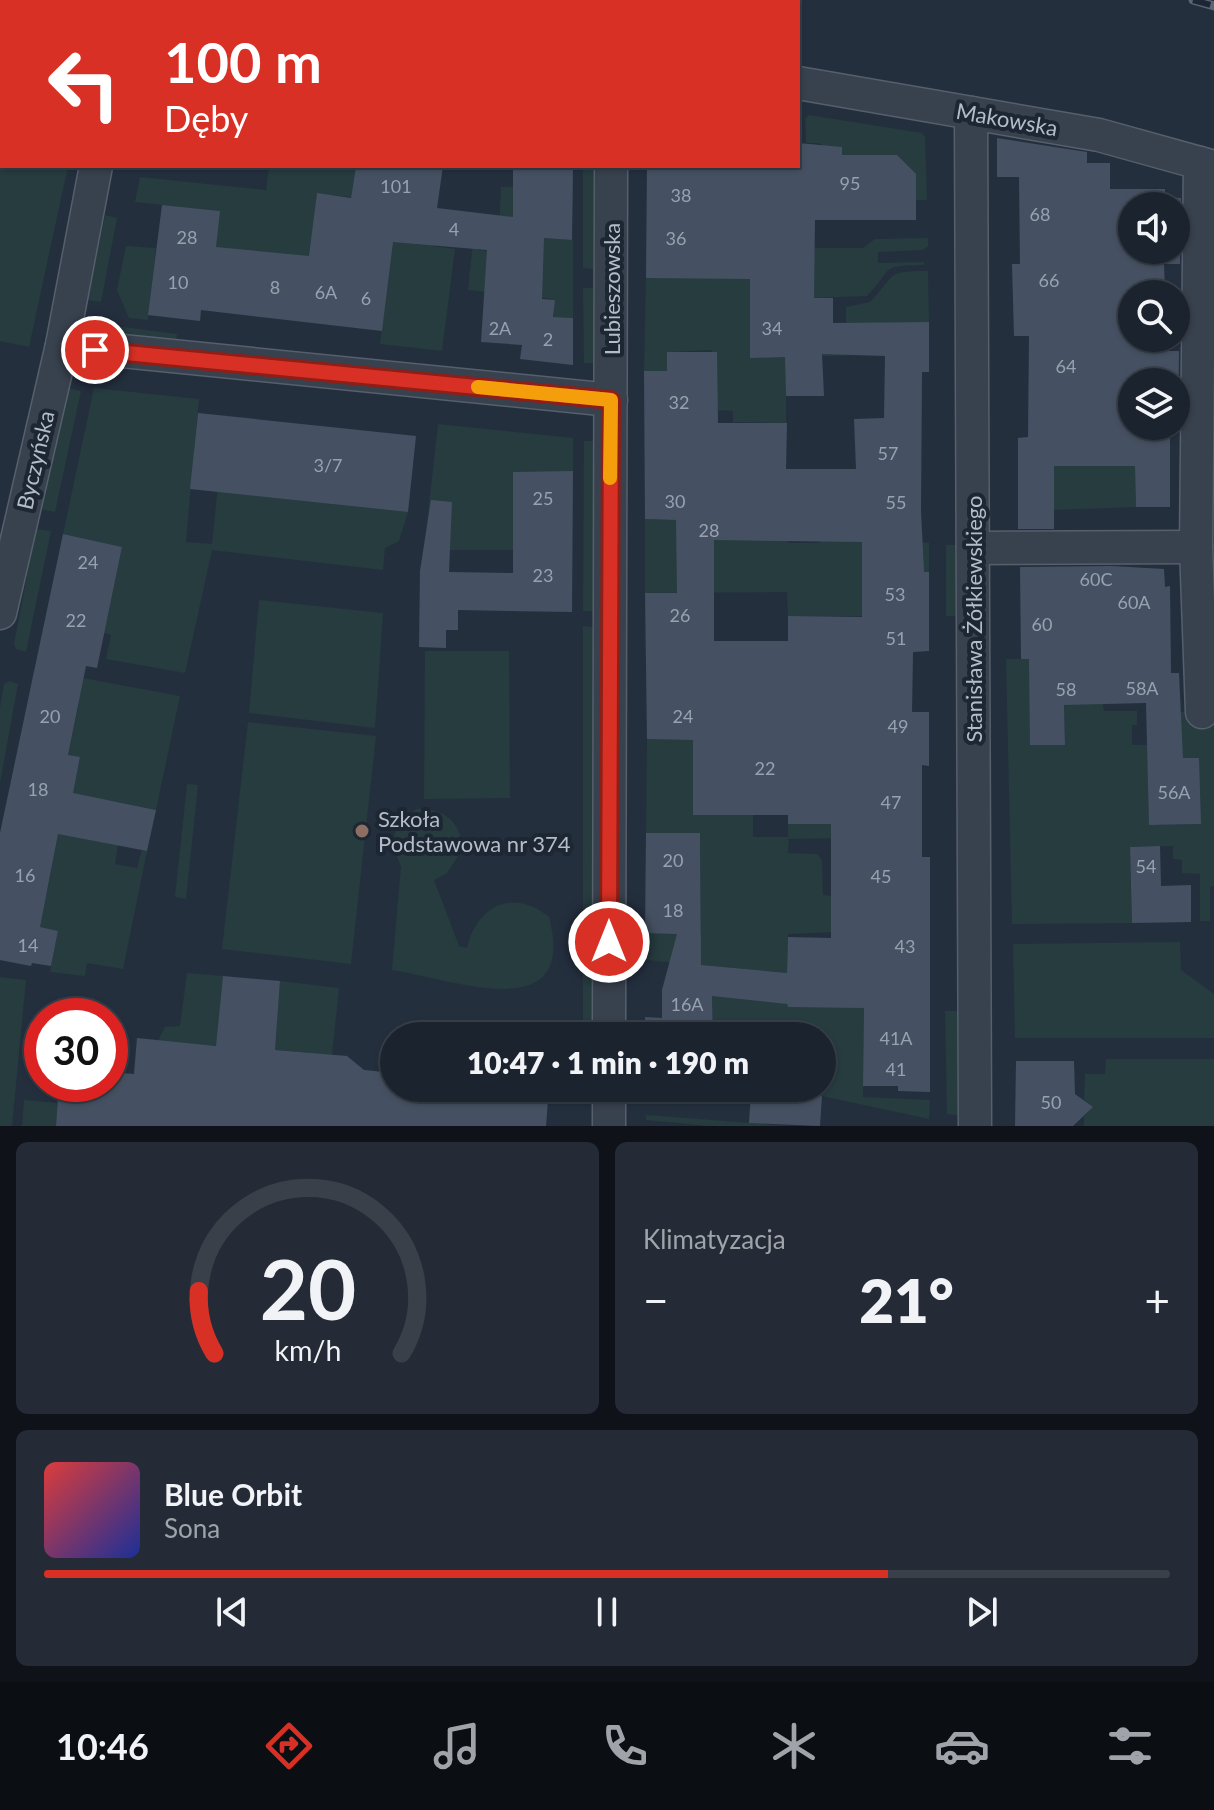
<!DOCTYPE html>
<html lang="pl">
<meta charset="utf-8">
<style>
body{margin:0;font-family:Lato,sans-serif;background:#242b36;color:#f1f3f6;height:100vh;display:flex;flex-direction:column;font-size:30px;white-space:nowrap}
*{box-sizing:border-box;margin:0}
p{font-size:26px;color:#a0a4aa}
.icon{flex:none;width:44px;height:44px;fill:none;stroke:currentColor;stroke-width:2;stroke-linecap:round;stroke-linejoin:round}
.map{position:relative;height:1126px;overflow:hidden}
.drawer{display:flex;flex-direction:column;gap:16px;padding:16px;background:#0f1319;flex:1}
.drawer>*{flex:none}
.hud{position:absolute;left:0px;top:0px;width:800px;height:168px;box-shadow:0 2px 6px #0004,0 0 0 2px #39404a;background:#d93025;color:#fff;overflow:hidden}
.fabs{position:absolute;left:1118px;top:192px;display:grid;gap:16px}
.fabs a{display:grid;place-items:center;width:72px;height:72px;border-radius:50%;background:#1b232e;box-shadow:0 2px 6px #0004,0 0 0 2px #39404a;font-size:40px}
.speed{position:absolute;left:24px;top:998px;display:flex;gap:16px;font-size:40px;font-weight:700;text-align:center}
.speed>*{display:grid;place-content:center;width:104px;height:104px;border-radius:50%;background:#1b232e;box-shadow:0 2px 6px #0004,0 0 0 2px #39404a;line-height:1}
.speed .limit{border:12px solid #d22;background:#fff;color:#111}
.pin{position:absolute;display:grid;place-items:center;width:68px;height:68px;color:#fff;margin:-34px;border:4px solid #fff;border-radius:50%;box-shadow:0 2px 8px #0007}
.me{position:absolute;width:88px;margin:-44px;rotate:0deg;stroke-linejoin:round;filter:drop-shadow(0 0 6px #0008)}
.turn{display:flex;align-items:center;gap:28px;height:168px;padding:0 32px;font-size:36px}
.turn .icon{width:104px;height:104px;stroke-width:2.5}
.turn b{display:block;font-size:56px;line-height:68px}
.big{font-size:60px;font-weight:800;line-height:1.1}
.drawer .tile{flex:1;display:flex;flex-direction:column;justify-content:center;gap:12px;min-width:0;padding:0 28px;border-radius:12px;background:#242b36}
.drawer .dial{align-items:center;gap:0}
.dial svg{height:208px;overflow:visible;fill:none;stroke:#39404a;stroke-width:7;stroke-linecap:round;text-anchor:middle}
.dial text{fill:#f1f3f6;stroke:none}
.song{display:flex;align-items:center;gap:24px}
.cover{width:96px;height:96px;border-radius:12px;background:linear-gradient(135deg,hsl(0 70% 55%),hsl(230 70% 35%))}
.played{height:8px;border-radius:4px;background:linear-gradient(90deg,#d93025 75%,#39404a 75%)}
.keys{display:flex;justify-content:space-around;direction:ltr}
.heat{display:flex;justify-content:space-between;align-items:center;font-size:44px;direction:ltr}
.drawer .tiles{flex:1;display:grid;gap:16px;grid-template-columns:1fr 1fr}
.tile:last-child{grid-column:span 2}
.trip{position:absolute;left:380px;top:1022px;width:456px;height:80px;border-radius:40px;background:#1b232e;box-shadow:0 2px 6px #0004,0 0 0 2px #39404a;font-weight:800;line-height:80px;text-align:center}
.tabs{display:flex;height:128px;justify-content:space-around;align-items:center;background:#0b0e12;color:#a0a4aa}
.tabs .icon{width:56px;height:56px}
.tabs .active{color:#d93025}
.tabs b{font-size:36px;color:#f1f3f6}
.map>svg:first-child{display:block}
</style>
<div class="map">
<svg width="1214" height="1126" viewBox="0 0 1214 1126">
<rect width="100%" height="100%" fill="#242f3e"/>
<g fill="#263c3f" fill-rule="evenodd">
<polygon points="0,0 28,0 2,2 2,166 68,166 29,347 0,341"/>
<polygon points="809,115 922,133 925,137 927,200 915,200 890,155 842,155 818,143 806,143 805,119"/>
<polygon points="269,166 356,166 351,197 317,194 314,220 436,208 433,246 455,249 442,351 380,344 389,269 215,254 219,211 135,202 140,177 266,190"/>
<polygon points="583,166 593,166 593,269 583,268"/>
<polygon points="573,184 572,221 524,219 543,249 544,238 573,240 573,318 554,317 554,299 468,290 476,213 482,213 478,250 498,252 501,187"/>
<polygon points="105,215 117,218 101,302 88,300"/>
<path d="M 928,238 L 928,246 L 923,250 L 878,252 L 878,263 L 924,262 L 924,265 C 878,266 895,267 867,296 L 814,298 L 814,248 L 863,248 L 875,239 Z"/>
<polygon points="126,246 156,248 148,320 129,318 117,290"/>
<path d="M 750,265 L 750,299 L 786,323 L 846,323 L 846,307 L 870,302 C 897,274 885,271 928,271 L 929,322 L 885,323 L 865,355 L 786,357 L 786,423 L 733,422 L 733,411 L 715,410 L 712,350 L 667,352 L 667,371 L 644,371 L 646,278 L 706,278 Z"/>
<polygon points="583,288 593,288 595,363 584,363"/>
<polygon points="108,325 177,334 176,341 107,333"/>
<polygon points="64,387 81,391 55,512 40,509"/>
<polygon points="94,388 199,399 194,450 214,452 192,474 186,542 212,544 225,417 240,494 408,512 399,541 385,548 383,570 212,550 185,673 106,659 111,635 104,633 122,547 63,534"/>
<polygon points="438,424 573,438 573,471 513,550 424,550"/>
<polygon points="584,441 594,441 593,611 583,611"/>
<polygon points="1135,465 1136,507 1054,510 1054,466"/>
<polygon points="787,477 788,543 820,543 820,533 929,543 929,572 862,571 862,616 788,616 787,592 645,593 645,519 676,520 677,540 741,540"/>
<polygon points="36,529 51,531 26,652 16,649 14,644"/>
<rect x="946" y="545" width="10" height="71"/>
<polygon points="259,600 383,613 375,728 249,713"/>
<polygon points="583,626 593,627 593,1036 583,1036"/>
<polygon points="425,651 509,651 510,798 424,799"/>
<path d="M 1006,659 L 1039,659 L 1031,745 L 1065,745 L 1064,704 L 1103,703 L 1104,711 L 1137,711 L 1137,725 L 1132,725 L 1132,745 L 1180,744 L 1173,712 L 1214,712 L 1214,886 L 1210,887 L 1210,921 L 1200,921 L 1200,874 L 1182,873 L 1182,860 L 1173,859 L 1173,846 L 1130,847 L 1132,923 L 1012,924 ZM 1148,760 L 1201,824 L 1149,825 Z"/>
<polygon points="34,669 180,696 156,810 108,800 62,808 69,776 76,777 80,758 68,755 79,703 30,692"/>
<polygon points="10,681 18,684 0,783 0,707 4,684"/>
<polygon points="248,722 376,736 351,964 222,949"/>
<polygon points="647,739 743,740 693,794 693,814 753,815 753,837 788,837 788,824 816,824 817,766 847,838 789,839 788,853 817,854 822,860 823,895 831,896 880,930 788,934 787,973 645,960 645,933 701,933 700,833 646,833"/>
<polygon points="187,784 198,785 186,899 175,897"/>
<path d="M 417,809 C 445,808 462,823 462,850 L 447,873 L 434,880 L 459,946 L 467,948 C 477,905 513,888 549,917 C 579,1030 449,978 392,970 L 401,867 L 392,843 L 398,822 Z"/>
<polygon points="58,833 118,845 115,864 137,868 142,850 147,851 123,969 87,963 85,976 50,972 58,931 35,926 49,882"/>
<polygon points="1180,942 1181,970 1214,994 1214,1038 1015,1038 1013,944"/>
<polygon points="187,973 223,976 217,1046 158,1041 165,1027 180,1026"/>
<polygon points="0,977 26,980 12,1126 0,1126"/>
<polygon points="280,981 339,988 332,1055 275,1050"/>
<polygon points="712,988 787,1004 788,1007 864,1007 863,1097 930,1100 929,1119 822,1096 727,1088 822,1088 822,1036 713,1036"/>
<polygon points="945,1011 958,1011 958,1115 947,1114"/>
<polygon points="1106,1059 1214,1059 1214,1126 1084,1126 1084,1116 1089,1111 1089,1104 1084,1100 1085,1074 1105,1074"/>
<polygon points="24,1100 58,1103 56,1126 22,1126"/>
<polygon points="646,1115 789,1126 709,1126 646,1120"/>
</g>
<g fill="#455162" fill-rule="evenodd">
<path d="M 997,138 L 1087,152 L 1087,163 L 1110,163 L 1110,189 L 1165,189 L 1165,197 L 1181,198 L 1180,264 L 1164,264 L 1165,294 L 1132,294 L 1132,338 L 1163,338 L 1163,351 L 1179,351 L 1178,421 L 1176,382 L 1132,382 L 1132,426 L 1170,426 L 1170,507 L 1136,507 L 1135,466 L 1054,466 L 1054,529 L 1018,529 L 1018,438 L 1028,437 L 1029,336 L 1014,336 L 1012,264 L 1020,264 L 1019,177 L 997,177 ZM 1132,206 L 1176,206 L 1176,250 L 1132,250 Z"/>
<path d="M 798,143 L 842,147 L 842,155 L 897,155 L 916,174 L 916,220 L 815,220 L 814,298 L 833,298 L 833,323 L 929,322 L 929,372 L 922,372 L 921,511 L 924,572 L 929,572 L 929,651 L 913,652 L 912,712 L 929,712 L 929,766 L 922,765 L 922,857 L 930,857 L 930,1092 L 898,1091 L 898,1086 L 863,1086 L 864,1008 L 788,1007 L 787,1004 L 712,996 L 713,1036 L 646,1036 L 645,1017 L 662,1018 L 662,990 L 677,934 L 645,933 L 646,833 L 700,833 L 701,965 L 787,973 L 788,937 L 831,938 L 831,824 L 788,824 L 788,815 L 693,815 L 693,740 L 647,739 L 645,593 L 677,593 L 676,520 L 645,519 L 644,371 L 667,371 L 667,352 L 717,352 L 718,423 L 787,423 L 786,469 L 856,469 L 854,419 L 884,418 L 885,356 L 822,354 L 824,396 L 786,396 L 785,357 L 750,358 L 750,279 L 646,278 L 647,166 L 798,166 ZM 714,540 L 862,542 L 862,617 L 788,616 L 788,641 L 714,641 Z"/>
<polygon points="356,166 443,166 437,208 513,217 513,166 573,166 572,240 544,238 542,299 555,300 553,317 573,318 573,365 520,359 522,345 481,342 487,250 393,242 382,331 201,310 200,321 148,315 162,205 220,211 216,247 309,256 317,193 351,198"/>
<polygon points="198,413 416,436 408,512 190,489"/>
<polygon points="573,471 572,612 458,610 458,630 446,630 446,648 419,647 420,571 431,500 452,502 449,572 513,573 513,472"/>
<polygon points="63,534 122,547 97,668 86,666 68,755 80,757 73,793 156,810 147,851 58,834 40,927 58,931 51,966 32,963 31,966 0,960 0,833"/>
<polygon points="1112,566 1164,569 1165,587 1170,586 1171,673 1179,673 1183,758 1199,758 1201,824 1149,825 1146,703 1064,705 1065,745 1030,745 1029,659 1021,659 1020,567"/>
<polygon points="1160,846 1161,886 1191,885 1191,922 1132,923 1130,847"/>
<polygon points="223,976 280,981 275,1050 347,1056 364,1070 394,1073 394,1088 549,1088 546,1126 56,1126 59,1084 110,1084 110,1072 134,1074 137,1038 216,1046"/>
<polygon points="1016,1061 1074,1061 1075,1094 1093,1107 1073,1126 1015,1126"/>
<polygon points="751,1091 822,1096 820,1126 749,1123"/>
</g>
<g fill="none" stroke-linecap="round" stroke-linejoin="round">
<g stroke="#565f6c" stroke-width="35">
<g id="street">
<polyline points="257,0 272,2"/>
<polyline points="131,2 131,0"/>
<polyline points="798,83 1099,135 1214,167"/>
<polyline points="971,113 975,1126"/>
<polyline points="1200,163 1196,547 1202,712"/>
<polyline points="62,345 611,400"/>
<polyline points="973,548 1196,547"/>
<polyline points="0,613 62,345 96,166"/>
<polyline points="609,1036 611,166"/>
<polyline points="609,1126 609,1088"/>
</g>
</g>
<use href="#street" stroke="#38414e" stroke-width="32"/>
<g stroke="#5a6575" stroke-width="9">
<polyline id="rail" points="1193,0 1214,6"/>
</g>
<use href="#rail" stroke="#1d2633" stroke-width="6" stroke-dasharray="18" stroke-linecap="butt"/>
</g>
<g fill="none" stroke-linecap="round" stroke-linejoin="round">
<g stroke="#8d1f18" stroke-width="20">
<polyline id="route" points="95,350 611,400 609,942"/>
</g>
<use href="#route" stroke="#d93025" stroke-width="14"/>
<polyline stroke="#f59e0b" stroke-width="14" points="478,387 611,400 610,478"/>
</g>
<circle fill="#8d6e63" stroke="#1d2633" stroke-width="3" cx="362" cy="831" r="8"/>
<g text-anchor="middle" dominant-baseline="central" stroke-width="8" stroke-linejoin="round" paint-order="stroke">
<g font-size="18" fill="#98a1af">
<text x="850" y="183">95</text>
<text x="396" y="186">101</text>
<text x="681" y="195">38</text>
<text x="1040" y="214">68</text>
<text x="454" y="229">4</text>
<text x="187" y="237">28</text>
<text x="676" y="238">36</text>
<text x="1049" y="280">66</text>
<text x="178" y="282">10</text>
<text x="275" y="287">8</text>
<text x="326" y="292">6A</text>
<text x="366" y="298">6</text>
<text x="500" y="328">2A</text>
<text x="772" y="328">34</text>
<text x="548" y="339">2</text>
<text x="1066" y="366">64</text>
<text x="679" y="402">32</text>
<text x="888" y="453">57</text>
<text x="328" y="465">3/7</text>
<text x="543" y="498">25</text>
<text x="675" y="501">30</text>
<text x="896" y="502">55</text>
<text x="709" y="530">28</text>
<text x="88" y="562">24</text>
<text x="543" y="575">23</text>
<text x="1096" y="579">60C</text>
<text x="895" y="594">53</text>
<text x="1134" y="602">60A</text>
<text x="680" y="615">26</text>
<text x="76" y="620">22</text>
<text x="1042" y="624">60</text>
<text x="896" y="638">51</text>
<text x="1142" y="688">58A</text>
<text x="1066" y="689">58</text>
<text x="50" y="716">20</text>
<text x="683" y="716">24</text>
<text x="898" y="726">49</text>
<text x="765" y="768">22</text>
<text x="38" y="789">18</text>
<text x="1174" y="792">56A</text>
<text x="891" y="802">47</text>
<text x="673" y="860">20</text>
<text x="1146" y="866">54</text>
<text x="25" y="875">16</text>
<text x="881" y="876">45</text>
<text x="673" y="910">18</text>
<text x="28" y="945">14</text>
<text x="905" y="946">43</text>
<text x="687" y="1004">16A</text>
<text x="896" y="1038">41A</text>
<text x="896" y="1069">41</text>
<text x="1051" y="1102">50</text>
</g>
<g font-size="22" fill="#b4bcc9" stroke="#1d2633">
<text transform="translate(1007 119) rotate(10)">Makowska</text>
<text transform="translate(611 289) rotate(-90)">Lubieszowska</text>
<text transform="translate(35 460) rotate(-77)">Byczyńska</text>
<text transform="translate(973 619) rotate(-90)">Stanisława Żółkiewskiego</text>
</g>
<g font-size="22" fill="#b4bcc9" stroke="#1d2633" text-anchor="start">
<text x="378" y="818">Szkoła<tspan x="378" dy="25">Podstawowa nr 374</tspan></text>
</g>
</g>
</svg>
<div class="fabs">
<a><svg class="icon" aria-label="sound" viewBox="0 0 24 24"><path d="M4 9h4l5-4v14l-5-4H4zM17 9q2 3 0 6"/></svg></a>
<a><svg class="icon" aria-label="search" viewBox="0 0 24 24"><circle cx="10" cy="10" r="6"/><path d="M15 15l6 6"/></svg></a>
<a><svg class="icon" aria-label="layers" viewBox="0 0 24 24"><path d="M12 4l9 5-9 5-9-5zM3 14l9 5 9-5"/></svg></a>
</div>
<div class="speed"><div class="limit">30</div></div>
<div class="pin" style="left:95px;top:350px;background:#d93025"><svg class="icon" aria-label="arrive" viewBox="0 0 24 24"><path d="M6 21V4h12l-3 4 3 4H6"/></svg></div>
<svg class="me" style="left:609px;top:942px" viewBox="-20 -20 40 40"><circle r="17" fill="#d93025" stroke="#fff" stroke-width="3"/><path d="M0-11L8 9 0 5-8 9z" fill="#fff"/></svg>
<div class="trip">10:47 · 1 min · 190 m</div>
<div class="hud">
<div class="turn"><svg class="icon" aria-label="left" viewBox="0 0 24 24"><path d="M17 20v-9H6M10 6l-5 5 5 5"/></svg><div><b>100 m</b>Dęby</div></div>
</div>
</div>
<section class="drawer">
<div class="tiles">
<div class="tile dial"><svg viewBox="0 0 100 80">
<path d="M14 69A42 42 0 1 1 86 69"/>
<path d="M14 69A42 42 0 0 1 8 45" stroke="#d93025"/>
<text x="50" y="56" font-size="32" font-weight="700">20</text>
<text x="50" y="72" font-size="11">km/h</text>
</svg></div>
<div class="tile"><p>Klimatyzacja</p>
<div class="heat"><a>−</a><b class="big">21°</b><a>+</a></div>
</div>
<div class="tile">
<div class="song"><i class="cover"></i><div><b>Blue Orbit</b><p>Sona</p></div></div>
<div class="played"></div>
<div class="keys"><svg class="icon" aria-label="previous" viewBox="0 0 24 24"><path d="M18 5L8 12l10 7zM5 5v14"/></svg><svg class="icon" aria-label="pause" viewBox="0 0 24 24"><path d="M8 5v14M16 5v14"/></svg><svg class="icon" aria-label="next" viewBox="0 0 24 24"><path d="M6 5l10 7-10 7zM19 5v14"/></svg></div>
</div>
</div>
</section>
<nav class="tabs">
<b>10:46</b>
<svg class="icon active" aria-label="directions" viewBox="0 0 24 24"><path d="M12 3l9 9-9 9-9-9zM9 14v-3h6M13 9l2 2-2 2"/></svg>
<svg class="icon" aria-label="music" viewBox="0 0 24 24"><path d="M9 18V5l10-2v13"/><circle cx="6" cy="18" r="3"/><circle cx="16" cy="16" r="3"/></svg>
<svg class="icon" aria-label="phone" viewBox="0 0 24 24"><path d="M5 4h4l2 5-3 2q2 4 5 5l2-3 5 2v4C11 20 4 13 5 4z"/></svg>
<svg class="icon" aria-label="climate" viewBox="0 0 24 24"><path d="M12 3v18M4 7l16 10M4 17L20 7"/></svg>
<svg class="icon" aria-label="car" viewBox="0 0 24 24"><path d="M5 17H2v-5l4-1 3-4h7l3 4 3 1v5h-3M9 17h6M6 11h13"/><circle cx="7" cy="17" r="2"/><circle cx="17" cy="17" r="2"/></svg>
<svg class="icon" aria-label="filters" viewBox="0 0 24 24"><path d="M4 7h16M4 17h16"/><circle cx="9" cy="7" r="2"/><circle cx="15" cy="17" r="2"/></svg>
</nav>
